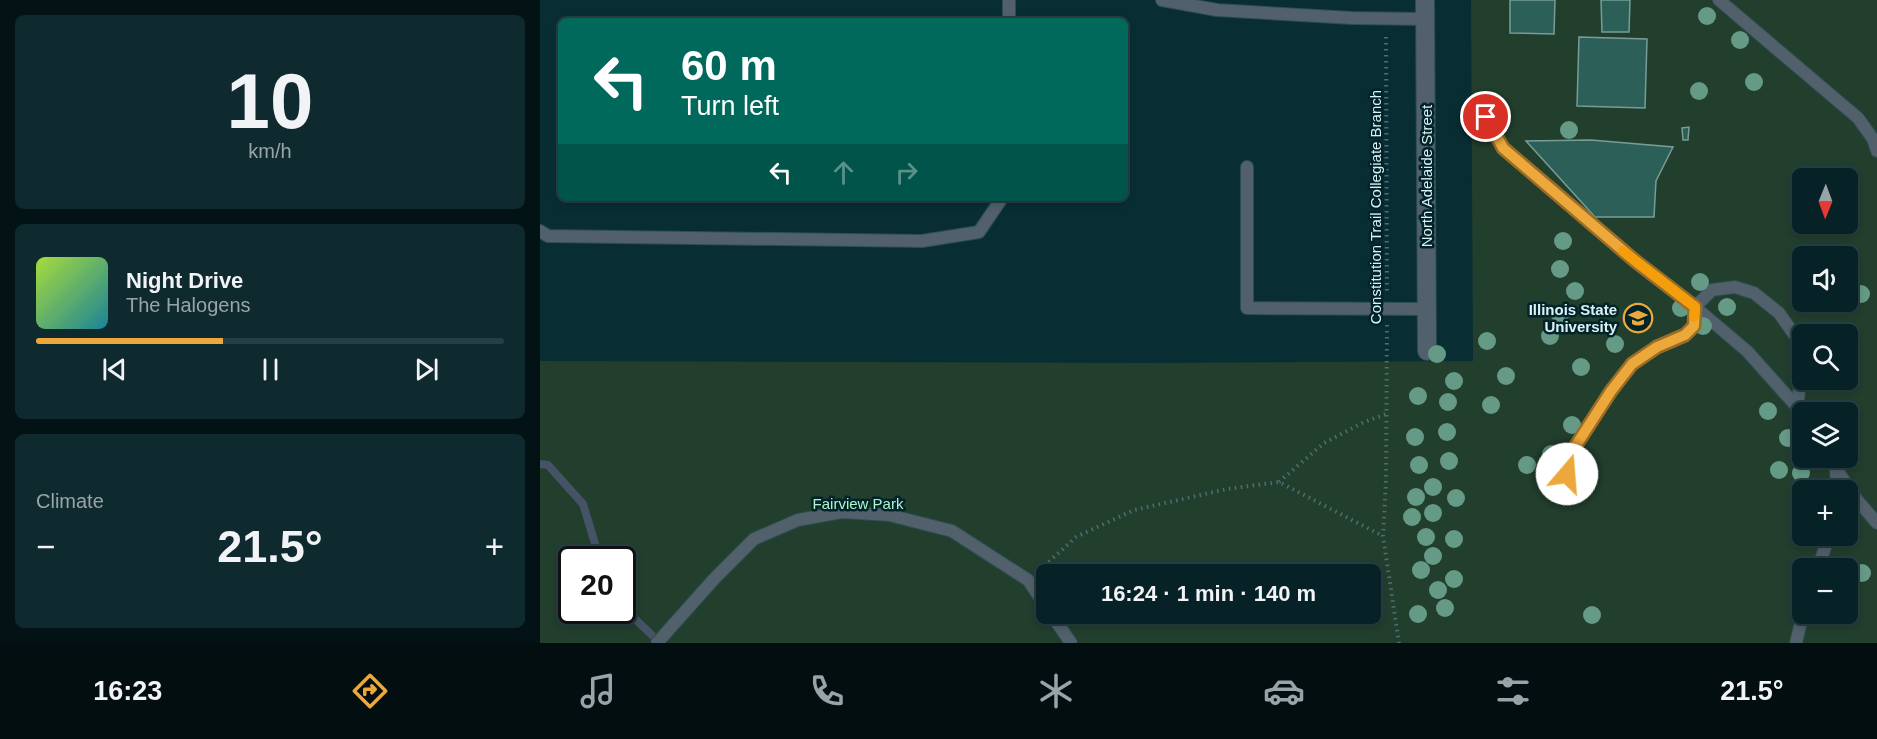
<!DOCTYPE html>
<meta charset="utf-8">
<style>
body{margin:0;font-family:Helvetica,sans-serif;background:#0f2a2f;color:#f1f3f6;height:100vh;display:flex;flex-direction:column;font-size:22px;white-space:nowrap}
*{box-sizing:border-box;margin:0}
p{font-size:20px;color:#98a4a7}
.icon{flex:none;width:33px;height:33px;fill:none;stroke:currentColor;stroke-width:2;stroke-linecap:round;stroke-linejoin:round}
.map{position:relative;flex:1;overflow:hidden}
.panel{display:flex;flex-direction:column;gap:15px;padding:15px;background:#031315;width:540px}
.panel>*{flex:none}
.hud{position:absolute;left:18px;top:18px;width:570px;height:183px;border-radius:9px;box-shadow:0 3px 9px #0003,0 0 0 2px #273f44;background:#00695c;color:#fff;overflow:hidden}
.needle{width:39px;rotate:181deg}
.fabs{position:absolute;left:1252px;top:168px;display:grid;gap:12px}
.fabs a{display:grid;place-items:center;width:66px;height:66px;border-radius:9px;background:#062227;box-shadow:0 3px 9px #0003,0 0 0 2px #273f44;font-size:30px}
.speed{position:absolute;left:18px;top:546px;display:flex;gap:12px;font-size:30px;font-weight:700;text-align:center}
.speed>*{display:grid;place-content:center;width:78px;height:78px;border-radius:50%;background:#062227;box-shadow:0 3px 9px #0003,0 0 0 2px #273f44;line-height:1}
.speed .limit{border:3px solid #111;border-radius:9px;background:#fff;color:#111}
.pin{position:absolute;display:grid;place-items:center;width:51px;height:51px;color:#fff;margin:-26px;border:3px solid #fff;border-radius:50%;box-shadow:0 2px 6px #0007}
.me{position:absolute;width:66px;margin:-33px;rotate:18deg;stroke-linejoin:round;filter:drop-shadow(0 0 4px #0008)}
.turn{display:flex;align-items:center;gap:21px;height:126px;padding:0 24px;font-size:27px}
.turn .icon{width:78px;height:78px;stroke-width:2.5}
.turn b{display:block;font-size:42px;line-height:51px}
.lanes{display:flex;align-items:center;height:57px;padding:0 24px;background:#0003;justify-content:center;gap:30px;direction:ltr}
.lanes .off{opacity:.35}
.big{font-size:45px;font-weight:700;line-height:1.1}
.panel .tile{flex:1;display:flex;flex-direction:column;justify-content:center;gap:9px;min-width:0;padding:0 21px;border-radius:9px;background:#0f2a2f}
.panel .dial{align-items:center;gap:0}
.dial b{font-size:78px;line-height:1}
.song{display:flex;align-items:center;gap:18px}
.cover{width:72px;height:72px;border-radius:9px;background:linear-gradient(135deg,hsl(80 70% 55%),hsl(190 70% 35%))}
.played{height:6px;border-radius:3px;background:linear-gradient(90deg,#eda83b 40%,#273f44 40%)}
.keys{display:flex;justify-content:space-around;direction:ltr}
.heat{display:flex;justify-content:space-between;align-items:center;font-size:33px;direction:ltr}
.trip{position:absolute;left:496px;top:564px;width:345px;height:60px;border-radius:9px;background:#062227;box-shadow:0 3px 9px #0003,0 0 0 2px #273f44;font-weight:700;line-height:60px;text-align:center}
.menu{display:flex;height:96px;justify-content:space-around;align-items:center;background:#020e10;color:#98a4a7}
.menu .icon{width:42px;height:42px}
.menu .selected{color:#eda83b}
.menu b{font-size:27px;color:#f1f3f6}
main{display:flex;flex:1;min-height:0}
.map>svg:first-child{display:block}
</style>
<main>
<section class="panel">
<div class="tile dial"><b>10</b><p>km/h</p></div>
<div class="tile">
<div class="song"><i class="cover"></i><div><b>Night Drive</b><p>The Halogens</p></div></div>
<div class="played"></div>
<div class="keys"><svg class="icon" aria-label="previous" viewBox="0 0 24 24"><path d="M18 5L8 12l10 7zM5 5v14"/></svg><svg class="icon" aria-label="pause" viewBox="0 0 24 24"><path d="M8 5v14M16 5v14"/></svg><svg class="icon" aria-label="next" viewBox="0 0 24 24"><path d="M6 5l10 7-10 7zM19 5v14"/></svg></div>
</div>
<div class="tile"><p>Climate</p>
<div class="heat"><a>−</a><b class="big">21.5°</b><a>+</a></div>
</div>
</section>
<div class="map">
<svg width="1337" height="643" viewBox="0 0 1337 643">
<rect width="100%" height="100%" fill="#082e34"/>
<path fill="#223e2d" fill-rule="evenodd" d="M 931,0 L 1337,0 L 1337,643 L 0,643 L 0,361 L 603,363 L 933,361 ZM 1263,178 L 1308,178 L 1308,224 L 1263,224 ZM 1263,256 L 1308,256 L 1308,302 L 1263,302 ZM 1263,334 L 1308,334 L 1308,380 L 1263,380 ZM 1263,412 L 1308,412 L 1308,458 L 1263,458 ZM 1263,490 L 1308,490 L 1308,536 L 1263,536 ZM 32,560 L 82,560 L 82,610 L 32,610 ZM 1263,568 L 1308,568 L 1308,614 L 1263,614 ZM 507,574 L 831,574 L 831,614 L 507,614 Z"/>
<g fill="none" stroke-linecap="round" stroke-linejoin="round">
<g stroke="#465266" stroke-width="8">
<polyline points="0,464 8,465 43,504 60,560"/>
<polyline points="82,603 87,611 120,643"/>
</g>
</g>
<g fill="#2b5f58" stroke="#789d97" stroke-width="1.5">
<polygon points="970,0 1015,0 1014,34 970,33"/>
<polygon points="1061,0 1090,0 1089,32 1062,32"/>
<polygon points="1039,37 1107,39 1105,108 1037,106"/>
<polygon points="1149,127 1148,140 1143,140 1142,128"/>
<polygon points="1051,140 1133,147 1116,181 1114,217 1055,217 986,141"/>
</g>
<g fill="none" stroke-linecap="round" stroke-linejoin="round">
<g stroke="#2a4d53" stroke-width="14">
<g id="lane">
<polyline points="469,0 469,21"/>
<polyline points="622,0 677,10 812,18 885,19"/>
<polyline points="1179,0 1318,118 1333,139 1337,151"/>
<polyline points="946,117 963,148 1094,260 1155,307 1207,351 1257,407 1263,417"/>
<polyline points="707,167 707,308 886,309"/>
<polyline points="0,231 8,236 382,241 439,232 462,198"/>
<polyline points="1289,458 1317,500 1337,523"/>
<polyline points="1296,470 1297,490"/>
<polyline points="1029,492 1027,474 1033,450 1071,391 1092,364 1117,347 1145,335 1154,326 1155,307 1172,290 1195,287 1214,293 1239,313 1258,340 1262,371 1257,407"/>
<polyline points="1278,568 1289,536"/>
<polyline points="511,614 531,643"/>
<polyline points="117,643 174,579 214,539 258,520 302,512 349,515 412,531 488,580 507,608"/>
<polyline points="1256,643 1263,614"/>
</g>
</g>
<g stroke="#2a4d53" stroke-width="20">
<polyline id="street" points="885,0 887,351"/>
</g>
<g stroke="#4e6e74" stroke-width="4" stroke-dasharray="1.5 4.5" stroke-linecap="butt">
<polyline points="846,37 847,293"/>
<polyline points="847,325 846,481 843,536 859,643"/>
<polyline points="739,482 784,443 824,422 846,414"/>
<polyline points="500,570 536,537 594,510 687,489 739,482 843,536"/>
</g>
<use href="#lane" stroke="#51606a" stroke-width="12"/>
<use href="#street" stroke="#51606a" stroke-width="18"/>
</g>
<g fill="#659a86">
<circle cx="1167" cy="16" r="9"/>
<circle cx="1200" cy="40" r="9"/>
<circle cx="1214" cy="82" r="9"/>
<circle cx="1159" cy="91" r="9"/>
<circle cx="1029" cy="130" r="9"/>
<circle cx="1023" cy="241" r="9"/>
<circle cx="1020" cy="269" r="9"/>
<circle cx="1160" cy="282" r="9"/>
<circle cx="1035" cy="291" r="9"/>
<circle cx="1321" cy="294" r="9"/>
<circle cx="1187" cy="307" r="9"/>
<circle cx="1141" cy="308" r="9"/>
<circle cx="1020" cy="315" r="9"/>
<circle cx="1163" cy="326" r="9"/>
<circle cx="1010" cy="336" r="9"/>
<circle cx="947" cy="341" r="9"/>
<circle cx="1075" cy="344" r="9"/>
<circle cx="897" cy="354" r="9"/>
<circle cx="1041" cy="367" r="9"/>
<circle cx="966" cy="376" r="9"/>
<circle cx="914" cy="381" r="9"/>
<circle cx="878" cy="396" r="9"/>
<circle cx="908" cy="402" r="9"/>
<circle cx="951" cy="405" r="9"/>
<circle cx="1228" cy="411" r="9"/>
<circle cx="1032" cy="425" r="9"/>
<circle cx="907" cy="432" r="9"/>
<circle cx="875" cy="437" r="9"/>
<circle cx="1248" cy="438" r="9"/>
<circle cx="1011" cy="454" r="9"/>
<circle cx="909" cy="461" r="9"/>
<circle cx="879" cy="465" r="9"/>
<circle cx="987" cy="465" r="9"/>
<circle cx="1239" cy="470" r="9"/>
<circle cx="1261" cy="473" r="9"/>
<circle cx="893" cy="487" r="9"/>
<circle cx="876" cy="497" r="9"/>
<circle cx="916" cy="498" r="9"/>
<circle cx="893" cy="513" r="9"/>
<circle cx="872" cy="517" r="9"/>
<circle cx="886" cy="537" r="9"/>
<circle cx="914" cy="539" r="9"/>
<circle cx="893" cy="556" r="9"/>
<circle cx="881" cy="570" r="9"/>
<circle cx="1322" cy="573" r="9"/>
<circle cx="914" cy="579" r="9"/>
<circle cx="898" cy="590" r="9"/>
<circle cx="905" cy="608" r="9"/>
<circle cx="878" cy="614" r="9"/>
<circle cx="1052" cy="615" r="9"/>
</g>
<g fill="none" stroke-linecap="round" stroke-linejoin="round">
<g stroke="#9a6d26" stroke-width="15">
<polyline id="route" points="946,117 963,148 1094,260 1155,307 1154,326 1145,335 1117,347 1092,364 1071,391 1033,450 1027,474"/>
</g>
<use href="#route" stroke="#eda83b" stroke-width="10"/>
<polyline stroke="#f59e0b" stroke-width="10" points="1083,251 1155,307 1154,317"/>
</g>
<defs>
<g id="university-ring" transform="scale(1.5)"><circle r="9.5" fill="#00242a" stroke="#eda83b" stroke-width="1.5"/><path d="M0-5L7-2L0 1L-7-2ZM-4 1L0 2.5L4 1V4Q0 6-4 4Z" fill="#eda83b"/></g>
</defs>
<g fill-rule="evenodd">
<use href="#university-ring" x="1098" y="318"/>
</g>
<g text-anchor="middle" dominant-baseline="central" stroke-width="5" stroke-linejoin="round" paint-order="stroke">
<g font-size="15" fill="#ddf1f5" stroke="#00242a">
<text transform="translate(886 176) rotate(-90)">North Adelaide Street</text>
<text transform="translate(835 207) rotate(-90)">Constitution Trail Collegiate Branch</text>
</g>
<g font-size="15" font-weight="bold" fill="#ddf1f5" stroke="#00242a" text-anchor="end">
<text x="1077" y="309">Illinois State<tspan x="1077" dy="17">University</tspan></text>
</g>
<g font-size="15" fill="#b1f2c9" stroke="#00242a">
<text x="318" y="503">Fairview Park</text>
</g>
</g>
</svg>
<div class="fabs">
<a><svg class="needle" viewBox="-14 -14 28 28"><path d="M0-13l5 13h-10z" fill="#e53935"/><path d="M0 13l5-13h-10z" fill="#98a4a7"/></svg></a>
<a><svg class="icon" aria-label="sound" viewBox="0 0 24 24"><path d="M4 9h4l5-4v14l-5-4H4zM17 9q2 3 0 6"/></svg></a>
<a><svg class="icon" aria-label="search" viewBox="0 0 24 24"><circle cx="10" cy="10" r="6"/><path d="M15 15l6 6"/></svg></a>
<a><svg class="icon" aria-label="layers" viewBox="0 0 24 24"><path d="M12 4l9 5-9 5-9-5zM3 14l9 5 9-5"/></svg></a>
<a>+</a>
<a>−</a>
</div>
<div class="speed"><div class="limit">20</div></div>
<div class="pin" style="left:946px;top:117px;background:#d93025"><svg class="icon" aria-label="arrive" viewBox="0 0 24 24"><path d="M6 21V4h12l-3 4 3 4H6"/></svg></div>
<svg class="me" style="left:1027px;top:474px" viewBox="-20 -20 40 40"><circle r="19" fill="#fff"/><path d="M0-13L10 11 0 6-10 11z" fill="#eda83b"/></svg>
<div class="trip">16:24 · 1 min · 140 m</div>
<div class="hud">
<div class="turn"><svg class="icon" aria-label="left" viewBox="0 0 24 24"><path d="M17 20v-9H6M10 6l-5 5 5 5"/></svg><div><b>60 m</b>Turn left</div></div>
<div class="lanes"><svg class="icon" aria-label="left" viewBox="0 0 24 24"><path d="M17 20v-9H6M10 6l-5 5 5 5"/></svg><svg class="icon off" aria-label="ahead" viewBox="0 0 24 24"><path d="M12 20V5M6 11l6-6 6 6"/></svg><svg class="icon off" aria-label="right" viewBox="0 0 24 24"><path d="M7 20v-9h11M14 6l5 5-5 5"/></svg></div>
</div>
</div>
</main>
<nav class="menu">
<b>16:23</b>
<svg class="icon selected" aria-label="directions" viewBox="0 0 24 24"><path d="M12 3l9 9-9 9-9-9zM9 14v-3h6M13 9l2 2-2 2"/></svg>
<svg class="icon" aria-label="music" viewBox="0 0 24 24"><path d="M9 18V5l10-2v13"/><circle cx="6" cy="18" r="3"/><circle cx="16" cy="16" r="3"/></svg>
<svg class="icon" aria-label="phone" viewBox="0 0 24 24"><path d="M5 4h4l2 5-3 2q2 4 5 5l2-3 5 2v4C11 20 4 13 5 4z"/></svg>
<svg class="icon" aria-label="climate" viewBox="0 0 24 24"><path d="M12 3v18M4 7l16 10M4 17L20 7"/></svg>
<svg class="icon" aria-label="car" viewBox="0 0 24 24"><path d="M5 17H2v-5l4-1 3-4h7l3 4 3 1v5h-3M9 17h6M6 11h13"/><circle cx="7" cy="17" r="2"/><circle cx="17" cy="17" r="2"/></svg>
<svg class="icon" aria-label="filters" viewBox="0 0 24 24"><path d="M4 7h16M4 17h16"/><circle cx="9" cy="7" r="2"/><circle cx="15" cy="17" r="2"/></svg>
<b>21.5°</b>
</nav>
